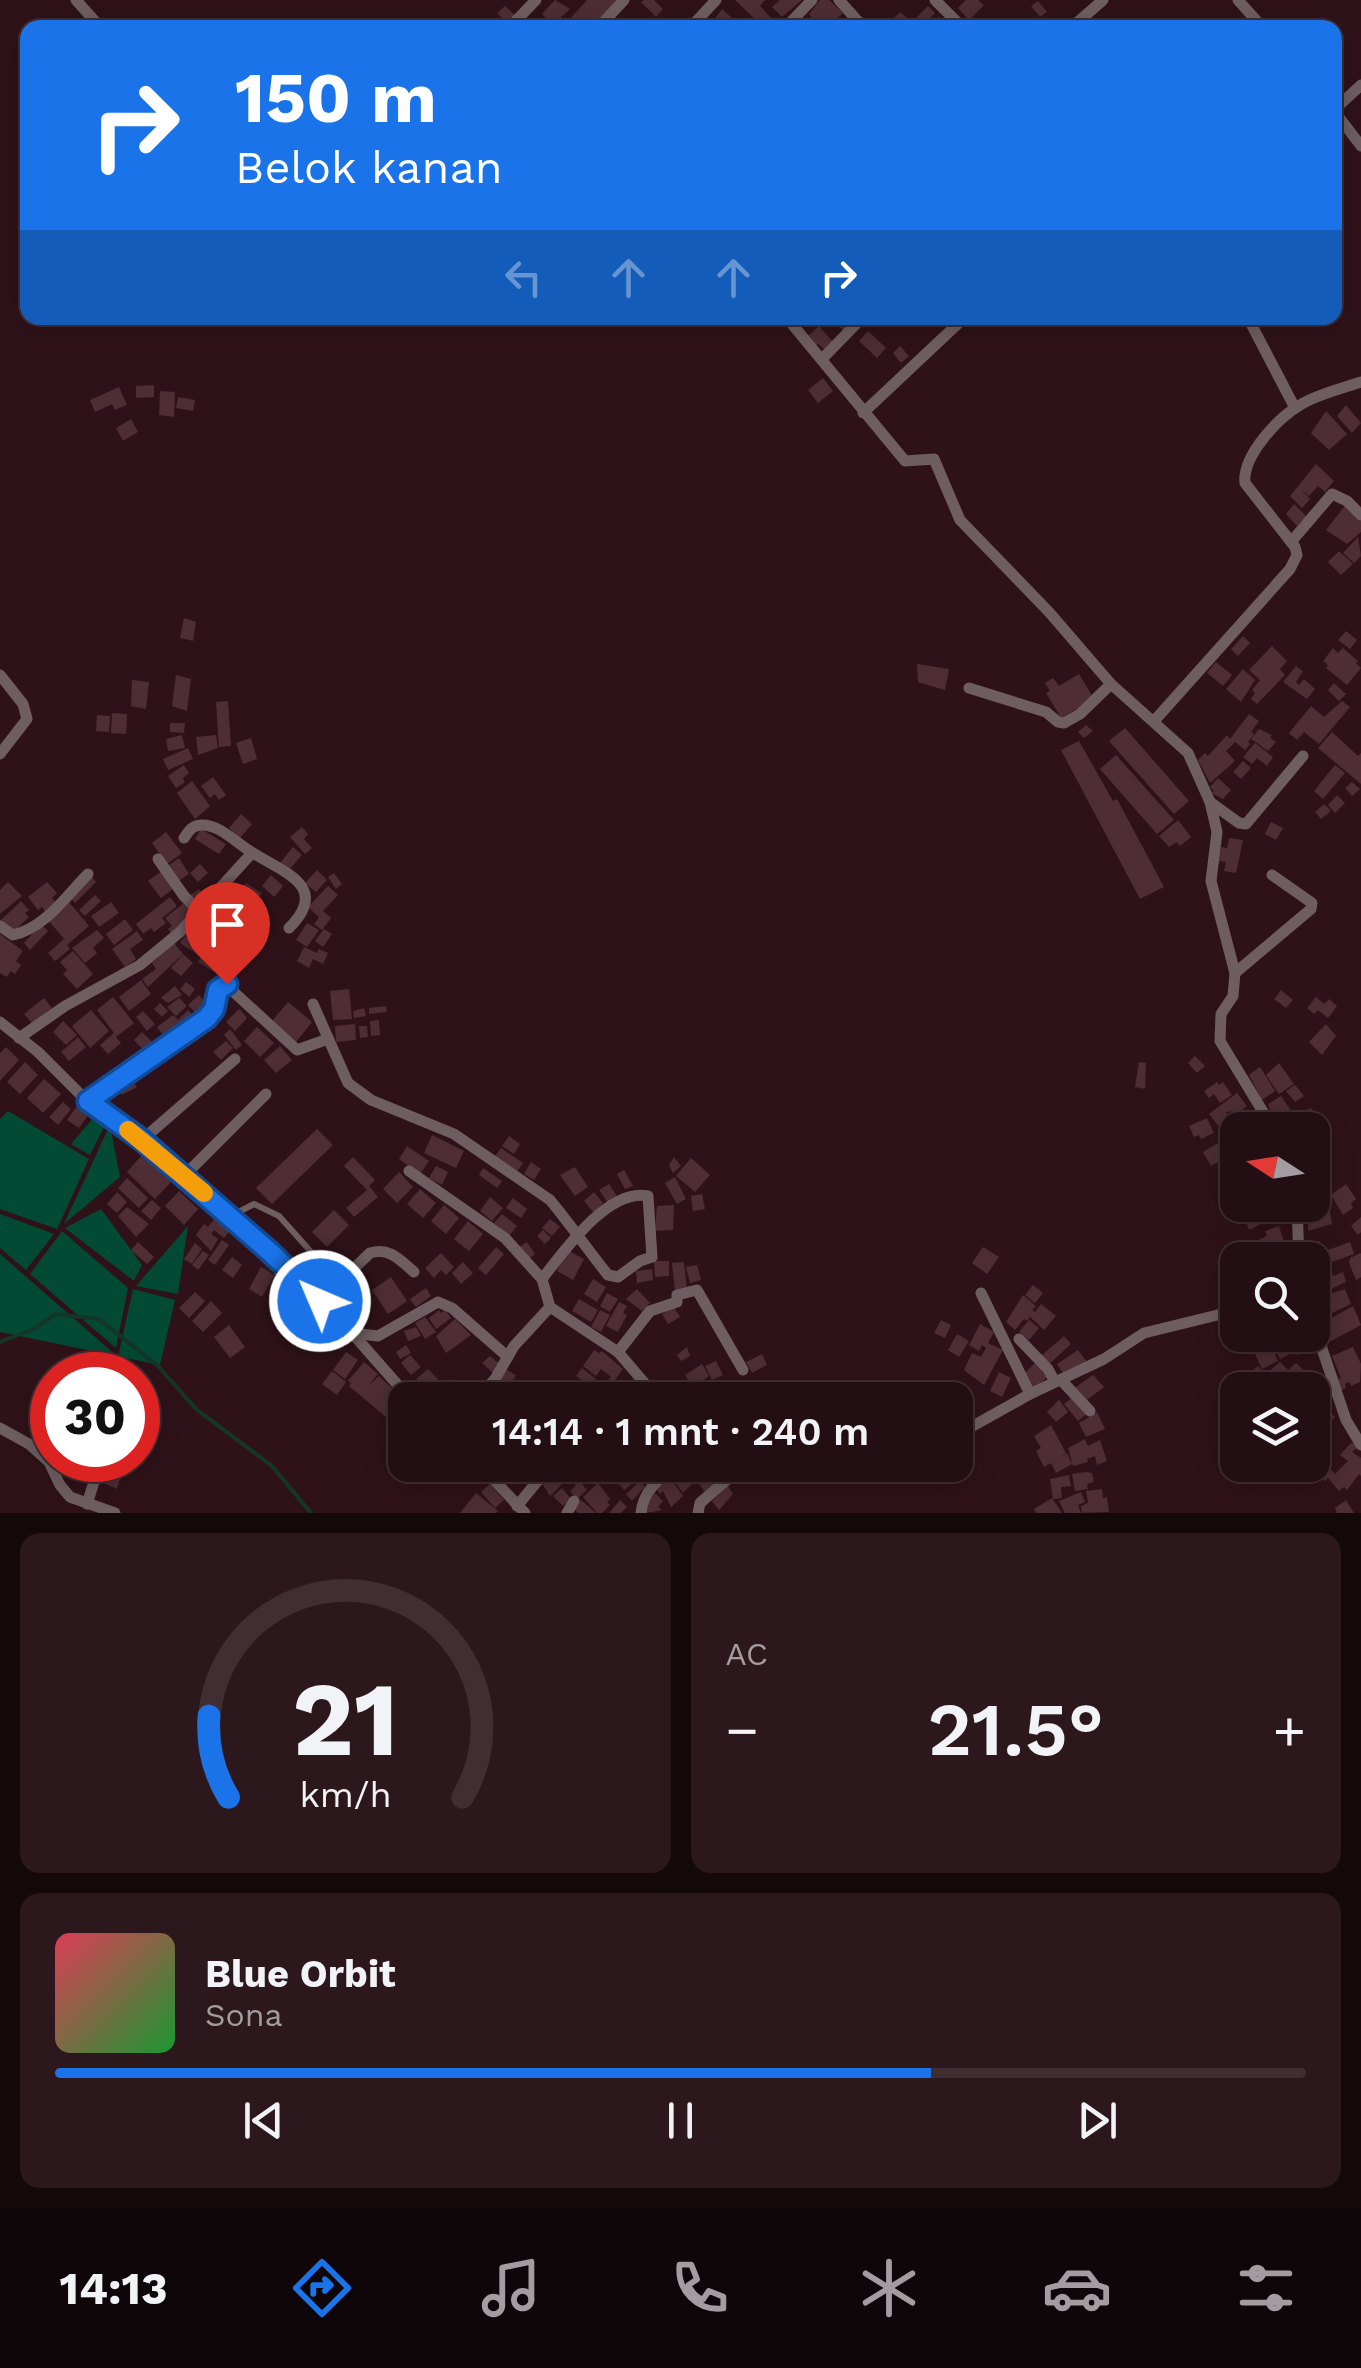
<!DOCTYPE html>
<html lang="id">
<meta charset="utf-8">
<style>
body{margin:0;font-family:"Work Sans",sans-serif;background:#2b171c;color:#f1f3f6;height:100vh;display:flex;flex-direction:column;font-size:38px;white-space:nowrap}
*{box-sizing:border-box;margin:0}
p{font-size:32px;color:#a39ca0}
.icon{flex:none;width:55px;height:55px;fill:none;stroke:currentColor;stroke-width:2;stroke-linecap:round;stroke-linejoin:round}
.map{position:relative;height:1513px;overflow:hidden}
.drawer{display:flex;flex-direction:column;gap:20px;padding:20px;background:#13080a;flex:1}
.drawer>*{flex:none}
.banner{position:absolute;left:20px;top:20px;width:1322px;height:305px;border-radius:20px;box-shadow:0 5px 25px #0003,0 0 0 2px #402e33;background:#1a73e8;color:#fff;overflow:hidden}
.needle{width:65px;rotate:282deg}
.buttons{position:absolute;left:1220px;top:1112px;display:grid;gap:20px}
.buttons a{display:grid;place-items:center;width:110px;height:110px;border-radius:20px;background:#230e13;box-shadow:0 5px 25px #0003,0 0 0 2px #402e33;font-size:50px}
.speed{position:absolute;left:30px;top:1352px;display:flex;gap:20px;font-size:50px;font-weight:700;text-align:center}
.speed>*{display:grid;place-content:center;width:130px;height:130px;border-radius:50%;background:#230e13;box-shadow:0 5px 25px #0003,0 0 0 2px #402e33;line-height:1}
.speed .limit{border:15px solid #d22;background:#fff;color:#111}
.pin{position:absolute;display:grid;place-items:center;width:85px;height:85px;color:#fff;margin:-102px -42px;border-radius:50% 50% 50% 0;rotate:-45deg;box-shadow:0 0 10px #0007}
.pin .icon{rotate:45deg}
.me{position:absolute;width:110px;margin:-55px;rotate:315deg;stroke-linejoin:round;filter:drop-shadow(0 0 8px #0008)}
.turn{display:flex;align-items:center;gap:35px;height:210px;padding:0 50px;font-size:45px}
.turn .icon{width:130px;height:130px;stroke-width:2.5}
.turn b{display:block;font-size:70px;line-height:85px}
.lanes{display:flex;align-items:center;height:95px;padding:0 50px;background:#0003;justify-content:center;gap:50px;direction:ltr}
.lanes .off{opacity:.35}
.big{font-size:75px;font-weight:600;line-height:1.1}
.drawer .tile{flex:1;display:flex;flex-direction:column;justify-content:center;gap:15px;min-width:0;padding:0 35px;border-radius:20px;background:#2b171c}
.drawer .dial{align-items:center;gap:0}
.dial svg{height:260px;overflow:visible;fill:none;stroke:#402e33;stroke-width:7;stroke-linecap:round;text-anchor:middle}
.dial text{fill:#f1f3f6;stroke:none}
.song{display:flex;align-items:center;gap:30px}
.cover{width:120px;height:120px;border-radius:15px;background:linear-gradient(135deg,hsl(350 70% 55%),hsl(130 70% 35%))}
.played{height:10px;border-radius:5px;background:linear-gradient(90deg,#1a73e8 70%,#402e33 70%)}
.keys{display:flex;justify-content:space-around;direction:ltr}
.heat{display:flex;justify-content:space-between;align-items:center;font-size:55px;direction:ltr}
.drawer .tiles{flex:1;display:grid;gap:20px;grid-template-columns:1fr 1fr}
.tile:last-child{grid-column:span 2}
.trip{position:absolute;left:388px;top:1382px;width:585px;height:100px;border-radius:20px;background:#230e13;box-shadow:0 5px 25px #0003,0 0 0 2px #402e33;font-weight:600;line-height:100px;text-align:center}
.tab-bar{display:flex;height:160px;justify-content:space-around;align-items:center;background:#0e0608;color:#a39ca0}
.tab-bar .icon{width:70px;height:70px}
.tab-bar .active{color:#1a73e8}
.tab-bar b{font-size:45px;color:#f1f3f6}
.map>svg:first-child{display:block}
</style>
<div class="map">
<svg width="1361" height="1513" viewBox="0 0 1361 1513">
<rect width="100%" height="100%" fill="#2f1219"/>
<g fill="#024a33">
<polygon points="8,1111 89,1159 57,1229 0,1209 0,1119"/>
<polygon points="95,1116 106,1123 90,1155 71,1144"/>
<polygon points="110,1125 120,1177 64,1224"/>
<polygon points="101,1209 142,1265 134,1281 65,1228"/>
<polygon points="0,1214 54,1234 26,1270 0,1248"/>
<polygon points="188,1226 178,1294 136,1286"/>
<polygon points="62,1231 128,1288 116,1348 30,1274"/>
<polygon points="0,1254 118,1357 133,1289 175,1300 160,1365 0,1332"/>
</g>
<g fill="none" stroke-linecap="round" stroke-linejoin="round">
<polyline stroke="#143629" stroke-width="4" points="0,1342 34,1329 56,1314 99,1319 158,1366 196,1409 272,1466 311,1513"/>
</g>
<g fill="#4e2d34">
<polygon points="555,0 570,9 561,17 566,22 560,28 548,28 544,24 548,20 542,14"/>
<polygon points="587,0 618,0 595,24 590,19 582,28 573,28 567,22"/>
<polygon points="644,0 654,0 663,9 656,17 641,2"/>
<polygon points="735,0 765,0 760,6 776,23 772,28 764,28"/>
<polygon points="780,0 802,0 782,17 772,7"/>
<polygon points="820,0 829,0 843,13 827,28 815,28 810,21 813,19 809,14"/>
<polygon points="966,0 978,0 984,5 969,20 958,8"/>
<polygon points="1038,1 1047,12 1040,17 1031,6"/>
<polygon points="505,6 515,15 507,23 497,13"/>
<polygon points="928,6 935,13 921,28 917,28 912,22"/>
<polygon points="722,9 740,25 738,28 717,28 712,23"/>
<polygon points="900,12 912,22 907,28 894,28 889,23"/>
<polygon points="939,17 949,28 930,28"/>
<polygon points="830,318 853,318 856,320 845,332"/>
<polygon points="819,326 834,343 825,350 818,344 815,347 807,337"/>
<polygon points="868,331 886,348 877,358 859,341"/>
<polygon points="900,346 909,356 901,363 893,353"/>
<polygon points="823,378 833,391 818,403 808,390"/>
<polygon points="154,385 154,397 136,398 136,386"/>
<polygon points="119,387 127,405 115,410 112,404 95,412 90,400"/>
<polygon points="160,391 175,392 174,417 159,415"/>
<polygon points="178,397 195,400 193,411 176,408"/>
<polygon points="1346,405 1361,423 1352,433 1337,416"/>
<polygon points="1326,411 1347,434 1329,450 1311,433"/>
<polygon points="131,419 138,432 123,441 116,428"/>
<polygon points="1316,464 1334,481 1325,492 1318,486 1309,496 1301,489 1310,499 1302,508 1290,496"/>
<polygon points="1347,503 1361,521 1361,532 1347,544 1326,530"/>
<polygon points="1294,504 1306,516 1297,526 1286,514"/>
<polygon points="1358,537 1361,556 1354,563 1343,553"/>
<polygon points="1339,551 1353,564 1341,575 1328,562"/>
<polygon points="184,618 196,622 193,641 180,638"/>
<polygon points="1346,631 1357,640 1350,649 1338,640"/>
<polygon points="1243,636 1250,643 1238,656 1231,649"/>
<polygon points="1272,646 1287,661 1280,669 1285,675 1257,704 1251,699 1255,693 1252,690 1260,680 1249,670"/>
<polygon points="1333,648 1338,653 1343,648 1358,661 1356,663 1361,668 1347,685 1326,668 1328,665 1323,661"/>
<polygon points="1216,662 1232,675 1223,686 1207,673"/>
<polygon points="917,664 949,669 945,690 918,682"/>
<polygon points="1296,666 1303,671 1296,682 1299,685 1304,679 1315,689 1307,699 1283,682"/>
<polygon points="1243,669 1255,680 1241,702 1226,689"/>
<polygon points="1079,674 1094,699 1061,718 1046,693 1050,691 1045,683 1053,678 1059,686"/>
<polygon points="176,675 191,679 187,711 172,706"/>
<polygon points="132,680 149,682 146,709 131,706"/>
<polygon points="1334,683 1346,694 1339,701 1328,690"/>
<polygon points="228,701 231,746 219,747 216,702"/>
<polygon points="1342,701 1350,707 1319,744 1304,732 1297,740 1289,733 1311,706 1324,717"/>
<polygon points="112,713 127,714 126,734 111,733"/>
<polygon points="1249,714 1259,721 1251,732 1254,734 1248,742 1250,744 1245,750 1235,742 1226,751 1235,761 1210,783 1198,760 1205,753 1208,756 1227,735 1230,739"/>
<polygon points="97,715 110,716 109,732 96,731"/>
<polygon points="170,723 185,723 184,733 170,732"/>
<polygon points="1086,725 1093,731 1084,738 1078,732"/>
<polygon points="1125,728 1189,801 1174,814 1109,741"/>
<polygon points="1259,729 1272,735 1270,738 1276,742 1268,751 1251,739"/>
<polygon points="1332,732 1358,756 1361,753 1361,784 1318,748"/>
<polygon points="182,735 185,748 168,751 166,739"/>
<polygon points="216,735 218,748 198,755 196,737"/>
<polygon points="251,738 257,759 243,764 236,743"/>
<polygon points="1079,741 1113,801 1117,799 1164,887 1140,899 1061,750"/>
<polygon points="1255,743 1273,757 1267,766 1257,758 1252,764 1243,757"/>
<polygon points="188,748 193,759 168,770 163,759"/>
<polygon points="1116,755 1174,820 1157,834 1100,769"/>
<polygon points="1243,761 1251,768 1241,779 1233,772"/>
<polygon points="184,765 189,773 183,778 185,782 176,788 168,776"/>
<polygon points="1335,765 1345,773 1323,799 1314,791"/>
<polygon points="213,777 226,795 219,800 215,794 210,798 201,786"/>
<polygon points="1218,778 1231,790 1223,799 1211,793 1214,791 1210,787"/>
<polygon points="192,781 210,806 195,819 177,793"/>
<polygon points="1352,782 1360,789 1352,796 1345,788"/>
<polygon points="1337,795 1345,803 1335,813 1328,805"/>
<polygon points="1324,804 1331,811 1321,819 1315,812"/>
<polygon points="241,814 252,824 240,838 229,828"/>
<polygon points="1178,820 1191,837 1180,846 1177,842 1169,847 1159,836"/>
<polygon points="1271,822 1283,828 1276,840 1265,834"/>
<polygon points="302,827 308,834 304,839 312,848 305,854 290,837"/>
<polygon points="201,829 226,844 219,854 195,839"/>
<polygon points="166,832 182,853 167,864 152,843"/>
<polygon points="1229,838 1243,840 1236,873 1224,871 1226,862 1219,861 1221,847 1227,848"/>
<polygon points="293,847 302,855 289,870 280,863"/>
<polygon points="179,858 189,874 177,882 166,867"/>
<polygon points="200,864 208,873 198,882 190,873"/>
<polygon points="317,870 327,880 316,892 305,883"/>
<polygon points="162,871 174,888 161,898 148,881"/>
<polygon points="334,873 342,884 336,889 328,877"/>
<polygon points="271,875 283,886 274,897 262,886"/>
<polygon points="91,876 96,882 75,903 69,896"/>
<polygon points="8,882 22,896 0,914 0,890"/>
<polygon points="47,882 57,893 52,898 58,905 47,914 42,907 38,910 28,897"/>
<polygon points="246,883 262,893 258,898 265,905 259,911 237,892"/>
<polygon points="328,886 338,895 323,911 331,918 322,930 314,924 319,917 308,907"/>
<polygon points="199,889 205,898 195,905 189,896"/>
<polygon points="234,894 252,907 245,917 239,911 234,917 244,927 233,939 215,924"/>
<polygon points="95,895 101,901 85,916 79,910"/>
<polygon points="170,897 177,906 162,918 166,923 154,932 151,928 143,934 136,924"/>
<polygon points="21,901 29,910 25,913 29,917 12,933 0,921"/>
<polygon points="69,902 89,926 67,945 70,949 55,961 48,953 64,939 48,920"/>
<polygon points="111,902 119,913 99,927 91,916"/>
<polygon points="185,902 193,911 173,936 168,929 172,926 165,918"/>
<polygon points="125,919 133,930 114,945 106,934"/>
<polygon points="307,923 319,930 307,947 296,940"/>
<polygon points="41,924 48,931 30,950 24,943"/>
<polygon points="324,929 332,934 323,947 315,941"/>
<polygon points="97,930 104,938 93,948 97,953 85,963 72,948"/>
<polygon points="217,930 224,937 215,947 207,939"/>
<polygon points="137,931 143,940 130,949 136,959 125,967 112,949"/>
<polygon points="189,931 206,943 198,955 180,943"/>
<polygon points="0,934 23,951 16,961 21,965 15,974 11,971 7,977 0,973"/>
<polygon points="174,943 183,954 148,987 142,979 156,969 152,963"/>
<polygon points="304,947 317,953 319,949 328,953 323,964 313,959 309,968 297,961"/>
<polygon points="73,951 93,974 77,989 63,974 67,970 60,962"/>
<polygon points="211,951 224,960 216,973 198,962 203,953 207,956"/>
<polygon points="183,954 193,963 181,976 171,968"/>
<polygon points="141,980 151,994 129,1011 119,997"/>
<polygon points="186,982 195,989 189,997 180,989"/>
<polygon points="175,986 182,995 168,1003 161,998"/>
<polygon points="349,989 352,1019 333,1020 330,991"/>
<polygon points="1281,990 1293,1000 1286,1008 1274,999"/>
<polygon points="199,995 212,1010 202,1020 188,1005"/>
<polygon points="113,997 134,1023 116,1037 121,1043 108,1054 100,1045 114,1033 97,1010"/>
<polygon points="1316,997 1324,1004 1329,999 1337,1006 1328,1018 1318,1010 1314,1014 1307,1008"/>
<polygon points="44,998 52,1008 33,1024 24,1014"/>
<polygon points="179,998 187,1006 176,1016 167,1007"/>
<polygon points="288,1002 312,1022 296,1042 272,1021"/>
<polygon points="160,1003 168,1011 162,1017 154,1009"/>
<polygon points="386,1006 387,1012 369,1014 369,1008"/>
<polygon points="364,1008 366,1016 354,1018 353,1011"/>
<polygon points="239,1009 247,1018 235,1031 226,1022"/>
<polygon points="91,1010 109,1031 90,1048 72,1026"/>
<polygon points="188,1010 196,1018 187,1028 176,1034 172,1029 163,1035 157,1027 173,1015 178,1020"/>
<polygon points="143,1011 155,1024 147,1031 136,1017"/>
<polygon points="379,1020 380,1035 371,1036 370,1021"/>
<polygon points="63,1021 77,1035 66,1045 53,1032"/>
<polygon points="355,1024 356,1040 336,1042 335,1026"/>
<polygon points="1326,1024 1336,1036 1322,1055 1309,1042"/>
<polygon points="359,1026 367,1026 368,1037 360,1038"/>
<polygon points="257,1027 274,1043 260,1057 244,1041"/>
<polygon points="230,1029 242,1045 236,1050 224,1035"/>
<polygon points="142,1032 155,1045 146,1053 134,1040"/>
<polygon points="78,1037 86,1047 69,1061 61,1052"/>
<polygon points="226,1041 233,1048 221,1060 213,1052"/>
<polygon points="280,1046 292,1060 276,1073 264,1060"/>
<polygon points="6,1047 19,1060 0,1081 0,1053"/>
<polygon points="1195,1056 1205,1066 1197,1073 1188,1063"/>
<polygon points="25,1062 38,1075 20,1094 7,1082"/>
<polygon points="1139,1062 1146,1063 1145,1089 1135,1087"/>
<polygon points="1279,1063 1294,1084 1279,1094 1266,1075"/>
<polygon points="1260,1067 1275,1091 1262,1100 1249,1075"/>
<polygon points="130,1077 137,1087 122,1095 116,1084"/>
<polygon points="44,1079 61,1094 43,1113 27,1098"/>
<polygon points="1217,1082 1219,1085 1223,1082 1232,1095 1220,1103 1214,1094 1209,1098 1204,1091"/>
<polygon points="1295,1085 1304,1096 1295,1102 1286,1091"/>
<polygon points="1237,1093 1247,1106 1234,1116 1231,1111 1226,1113 1232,1122 1221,1129 1209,1114"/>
<polygon points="1281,1096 1294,1115 1280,1123 1276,1117 1273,1118 1268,1104"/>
<polygon points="63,1102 71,1109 58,1125 49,1117"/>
<polygon points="77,1106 89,1114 79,1128 67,1120"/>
<polygon points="1311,1108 1315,1118 1304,1122 1300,1112"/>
<polygon points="1249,1113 1256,1123 1253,1125 1256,1130 1240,1130 1235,1122"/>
<polygon points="1207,1118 1214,1133 1201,1139 1199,1135 1194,1137 1189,1126"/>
<polygon points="1318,1119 1324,1132 1312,1136 1312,1130 1285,1130 1284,1126 1294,1123 1295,1127"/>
<polygon points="317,1129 333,1145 272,1204 256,1188"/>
<polygon points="1238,1132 1238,1171 1221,1143"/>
<polygon points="432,1135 464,1151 456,1168 424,1153"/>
<polygon points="509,1136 520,1144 514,1154 502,1146"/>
<polygon points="1315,1139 1327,1161 1312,1171 1312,1141"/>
<polygon points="1218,1143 1227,1157 1211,1166 1203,1152"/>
<polygon points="407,1146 429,1161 420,1174 399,1159"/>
<polygon points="501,1148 523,1163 517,1172 495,1156"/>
<polygon points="142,1155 171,1182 155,1199 127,1172"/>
<polygon points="353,1157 375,1180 369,1186 378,1197 354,1217 346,1208 367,1190 344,1166"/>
<polygon points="674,1157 681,1166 673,1173 669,1165"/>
<polygon points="691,1158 710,1175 695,1192 676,1176"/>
<polygon points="1228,1158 1238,1173 1238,1179 1229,1184 1217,1164"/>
<polygon points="531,1162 541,1169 534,1180 524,1174"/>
<polygon points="436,1166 448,1172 442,1185 429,1178"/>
<polygon points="575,1167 588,1187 575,1196 560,1175"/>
<polygon points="483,1168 502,1181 497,1188 479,1175"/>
<polygon points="624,1170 633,1186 625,1189 617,1174"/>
<polygon points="399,1172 413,1187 397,1203 383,1189"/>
<polygon points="1326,1175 1328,1193 1317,1198 1312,1191 1312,1181"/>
<polygon points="675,1177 686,1199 677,1204 665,1183"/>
<polygon points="127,1178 148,1198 139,1208 118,1188"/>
<polygon points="609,1184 617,1196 608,1203 599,1190"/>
<polygon points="1346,1184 1356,1199 1351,1203 1353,1208 1343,1215 1331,1195"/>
<polygon points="420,1189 436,1203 423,1218 407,1204"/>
<polygon points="179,1191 198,1209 184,1225 165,1206"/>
<polygon points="117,1192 127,1202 117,1213 107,1204"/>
<polygon points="594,1192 603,1203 594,1213 584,1201"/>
<polygon points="702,1194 705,1209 693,1211 691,1196"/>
<polygon points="490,1197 503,1208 492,1221 480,1211"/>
<polygon points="513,1198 527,1209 521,1218 506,1208"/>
<polygon points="152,1200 161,1208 151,1220 141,1211"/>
<polygon points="444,1205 459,1218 446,1234 431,1221"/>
<polygon points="674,1205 673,1230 655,1231 657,1206"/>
<polygon points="1255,1205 1285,1205 1260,1217"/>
<polygon points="1329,1205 1332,1224 1308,1231 1308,1211"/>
<polygon points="127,1207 149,1224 136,1237 118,1216"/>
<polygon points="334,1210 349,1225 327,1247 312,1232"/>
<polygon points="502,1214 517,1226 509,1236 494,1223"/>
<polygon points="1257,1214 1261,1224 1249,1230 1246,1221"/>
<polygon points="217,1216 232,1228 224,1238 214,1230 211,1234 218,1239 211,1251 196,1235 204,1224 208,1227"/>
<polygon points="1361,1217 1361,1232 1358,1235 1351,1226"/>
<polygon points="550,1219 560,1227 552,1236 542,1228"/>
<polygon points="468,1221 483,1234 469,1251 454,1239"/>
<polygon points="1279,1226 1290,1260 1265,1260 1256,1241 1267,1236 1265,1231"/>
<polygon points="543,1230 551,1238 545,1244 537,1236"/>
<polygon points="222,1240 229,1245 215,1265 208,1260"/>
<polygon points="1320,1241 1323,1252 1303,1257 1301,1247"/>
<polygon points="138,1242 154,1257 147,1264 131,1250"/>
<polygon points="527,1242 535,1254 527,1260 518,1248"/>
<polygon points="1350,1242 1354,1254 1332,1262 1328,1250"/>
<polygon points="195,1243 202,1249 192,1264 184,1259"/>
<polygon points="496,1247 504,1254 486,1275 478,1268"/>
<polygon points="983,1247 999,1257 987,1274 972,1263"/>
<polygon points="567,1250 584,1259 573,1280 557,1271"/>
<polygon points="203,1251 209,1255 198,1270 192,1265"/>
<polygon points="441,1253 454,1267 446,1275 441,1270 434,1278 425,1268"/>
<polygon points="1361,1253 1361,1277 1356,1280 1349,1263 1350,1258"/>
<polygon points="232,1257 242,1265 233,1278 222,1270"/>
<polygon points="654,1261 669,1261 669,1276 655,1277"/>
<polygon points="463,1262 473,1273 461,1284 452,1273"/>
<polygon points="684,1262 687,1290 675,1291 672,1263"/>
<polygon points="697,1265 701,1280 690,1283 686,1267"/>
<polygon points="261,1267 275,1275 262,1297 249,1289"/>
<polygon points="652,1269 653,1280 637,1283 636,1271"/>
<polygon points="1332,1272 1333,1276 1343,1272 1346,1282 1316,1296 1312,1279"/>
<polygon points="391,1277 407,1301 388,1314 372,1290"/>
<polygon points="593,1279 606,1287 597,1302 584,1294"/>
<polygon points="1033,1285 1043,1293 1035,1303 1025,1295"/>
<polygon points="426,1288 431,1296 416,1307 410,1299"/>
<polygon points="637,1289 650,1303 642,1311 626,1299"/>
<polygon points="1345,1289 1351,1304 1319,1319 1313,1300"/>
<polygon points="195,1292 205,1301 189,1318 179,1308"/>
<polygon points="607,1293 618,1299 610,1312 600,1306"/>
<polygon points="1023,1295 1036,1306 1032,1310 1035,1312 1041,1304 1056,1316 1044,1330 1030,1317 1027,1321 1024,1319 1015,1330 1006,1322"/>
<polygon points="298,1297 315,1312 303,1325 287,1310"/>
<polygon points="579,1299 598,1310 591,1322 572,1311"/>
<polygon points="211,1301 222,1313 203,1332 192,1321"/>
<polygon points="619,1302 627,1306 623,1313 627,1315 618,1332 606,1326"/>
<polygon points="1353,1306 1361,1325 1329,1342 1321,1324"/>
<polygon points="674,1307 680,1317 668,1324 662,1314"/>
<polygon points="439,1310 441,1313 445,1310 451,1318 436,1329 429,1318"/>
<polygon points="600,1310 610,1315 601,1332 591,1327"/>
<polygon points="315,1315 338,1334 326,1349 303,1330"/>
<polygon points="425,1317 436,1332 425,1339 415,1323"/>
<polygon points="455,1319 471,1335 446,1353 436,1336"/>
<polygon points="941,1320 951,1325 945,1338 934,1333"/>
<polygon points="1029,1320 1039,1328 1029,1340 1019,1332"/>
<polygon points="980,1324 994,1332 988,1343 1003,1350 984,1385 964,1370 972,1353 981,1357 986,1348 982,1345 979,1351 969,1345"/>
<polygon points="229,1325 245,1347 230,1358 214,1337"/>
<polygon points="416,1327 421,1336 408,1341 404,1331"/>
<polygon points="957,1334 969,1341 959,1357 948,1350"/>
<polygon points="1246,1335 1264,1335 1250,1346"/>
<polygon points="1306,1335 1310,1351 1296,1355 1292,1340"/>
<polygon points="1064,1336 1071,1344 1047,1366 1040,1357"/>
<polygon points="1288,1338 1294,1352 1280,1359 1274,1345"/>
<polygon points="406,1345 411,1353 400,1359 396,1352"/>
<polygon points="1271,1346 1278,1361 1262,1369 1255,1354"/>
<polygon points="687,1347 690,1356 681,1361 677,1355"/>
<polygon points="1353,1347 1361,1364 1360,1382 1351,1386 1349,1382 1345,1384 1346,1388 1339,1391 1335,1381 1341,1378 1332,1356"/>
<polygon points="594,1350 599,1353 602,1351 623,1369 614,1381 620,1387 609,1398 600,1388 611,1377 601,1369 596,1376 583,1366"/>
<polygon points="1078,1350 1087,1362 1064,1375 1057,1364"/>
<polygon points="346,1352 358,1360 345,1379 333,1370"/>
<polygon points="762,1354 767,1365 752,1373 746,1362"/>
<polygon points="410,1355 421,1367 411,1375 401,1363"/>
<polygon points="490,1356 501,1365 493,1373 482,1363"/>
<polygon points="1039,1359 1047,1377 1035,1389 1022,1376"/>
<polygon points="716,1361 723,1375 712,1380 705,1366"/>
<polygon points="364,1362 378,1374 368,1386 379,1376 405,1401 405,1407 391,1421 349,1386 351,1383 348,1381"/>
<polygon points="1280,1362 1288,1370 1296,1363 1311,1377 1302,1385 1306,1390 1268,1390 1278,1380 1269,1371"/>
<polygon points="702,1364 709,1376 699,1383 702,1388 695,1392 685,1375"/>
<polygon points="1258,1366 1271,1382 1262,1390 1246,1376"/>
<polygon points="582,1368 596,1379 591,1386 576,1376"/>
<polygon points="428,1369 438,1379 426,1390 416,1379"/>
<polygon points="505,1369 516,1375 510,1385 499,1378"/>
<polygon points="332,1371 346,1382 337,1395 322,1384"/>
<polygon points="999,1372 1011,1378 1002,1397 990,1391"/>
<polygon points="1093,1375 1104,1387 1084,1402 1073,1389"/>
<polygon points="448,1379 460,1389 449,1399 438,1388"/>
<polygon points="775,1380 783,1400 754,1400 751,1391"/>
<polygon points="470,1384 478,1395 472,1400 453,1400"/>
<polygon points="639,1384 648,1392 641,1399 632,1391"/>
<polygon points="569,1387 578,1393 573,1400 559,1400"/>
<polygon points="708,1390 713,1400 699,1400 697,1396"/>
<polygon points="1075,1395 1089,1412 1078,1421 1064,1404"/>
<polygon points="1059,1400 1068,1412 1056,1422 1047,1412"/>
<polygon points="1319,1402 1335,1417 1320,1433 1312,1427 1312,1409"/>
<polygon points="1097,1412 1105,1429 1086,1437 1079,1423"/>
<polygon points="41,1423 52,1426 52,1445 44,1443 46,1436 39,1435"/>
<polygon points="1051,1425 1066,1453 1055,1461 1067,1453 1072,1464 1056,1473 1051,1463 1044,1467 1036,1451 1041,1448 1034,1436"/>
<polygon points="1085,1439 1088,1446 1100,1440 1107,1461 1097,1465 1095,1456 1087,1459 1088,1462 1073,1466 1068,1448"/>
<polygon points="1352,1442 1357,1448 1352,1452 1361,1458 1361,1476 1359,1474 1347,1490 1344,1487 1339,1491 1328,1478 1325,1481 1321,1476 1329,1467 1335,1474 1348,1461 1340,1455"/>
<polygon points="530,1465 533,1468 548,1465 527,1485 518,1476"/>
<polygon points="553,1465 573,1465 560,1482 562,1484 550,1496 539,1479"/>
<polygon points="637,1465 647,1465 656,1477 649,1482"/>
<polygon points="649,1465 670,1465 655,1475"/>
<polygon points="686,1465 727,1465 730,1468 716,1479 720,1484 707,1495"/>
<polygon points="779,1465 792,1465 784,1477 775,1471"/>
<polygon points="578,1466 589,1477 582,1484 587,1490 577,1499 570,1491 576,1485 568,1477"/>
<polygon points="104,1467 122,1472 117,1489 100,1481"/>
<polygon points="683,1468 693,1483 683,1493 671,1477"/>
<polygon points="635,1469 641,1477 624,1490 615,1478"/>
<polygon points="1086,1472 1092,1473 1094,1482 1087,1484 1088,1489 1075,1491 1072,1474"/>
<polygon points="1069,1475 1071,1486 1061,1487 1062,1498 1053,1499 1050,1479"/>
<polygon points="670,1478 683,1496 671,1507 663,1491 660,1494 656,1489"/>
<polygon points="640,1481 645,1487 632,1501 626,1494"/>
<polygon points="598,1483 610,1499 607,1502 610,1505 602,1513 597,1513 583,1497"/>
<polygon points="490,1484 504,1500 495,1508 481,1492"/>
<polygon points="728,1486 733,1494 719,1510 712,1501"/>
<polygon points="562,1488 571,1499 563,1506 553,1496"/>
<polygon points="1102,1489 1103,1498 1107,1497 1109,1512 1082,1513 1081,1506 1088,1503 1086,1491"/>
<polygon points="1081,1492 1085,1502 1078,1505 1081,1513 1065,1513 1059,1501"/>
<polygon points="476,1493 498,1511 496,1513 460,1513"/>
<polygon points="655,1493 663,1501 658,1507 662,1510 646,1513 642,1509"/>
<polygon points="1052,1498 1062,1513 1036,1513 1034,1509"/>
<polygon points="581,1500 596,1513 578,1513 573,1508"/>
<polygon points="620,1500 627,1507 621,1513 609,1513"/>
<polygon points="1346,1500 1354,1513 1337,1513 1335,1508"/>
</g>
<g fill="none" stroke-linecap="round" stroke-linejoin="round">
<polyline stroke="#6f5e61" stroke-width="6" points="231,1216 254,1204 279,1216 338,1282"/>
<g stroke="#6f5e61" stroke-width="11">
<polyline points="76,0 101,28"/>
<polyline points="839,0 864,28"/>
<polyline points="935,0 963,28"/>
<polyline points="1238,0 1263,28"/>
<polyline points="509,28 536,0"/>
<polyline points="598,28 624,0"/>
<polyline points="690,28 716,0"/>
<polyline points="785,28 812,0"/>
<polyline points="1071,28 1103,0"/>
<polyline points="1335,109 1361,85"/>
<polyline points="1335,112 1361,146"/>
<polyline points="787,318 905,461 934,459 960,520 1049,612 1111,684 1188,753 1210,802 1217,832 1211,881 1235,973 1233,996 1221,1014 1220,1041 1274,1130"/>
<polyline points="1248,318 1295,408"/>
<polyline points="822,359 862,318"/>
<polyline points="863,413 964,318"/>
<polyline points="1291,542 1332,494 1347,501 1361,515"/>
<polyline points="0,675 23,704 27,719 0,754"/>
<polyline points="969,688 1046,712 1058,722 1064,723 1080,714 1111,684"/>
<path d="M 1155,720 L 1290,569 L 1297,555 L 1295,547 L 1245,483 C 1242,456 1278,418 1300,405 C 1318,394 1341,389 1361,382"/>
<polyline points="1210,802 1239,823 1246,824 1303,756"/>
<path d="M 184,838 C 189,831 192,825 202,825 C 220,825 235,842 250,851 C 281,872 332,885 289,928"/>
<polyline points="158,859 184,896 198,910"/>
<path d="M 0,926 L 13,935 C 45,928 66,896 88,874"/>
<polyline points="1235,973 1311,909 1312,903 1272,875"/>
<path d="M 313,1004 L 348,1083 L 371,1100 L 454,1134 L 550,1200 C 570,1224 588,1250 608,1275 L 618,1277 L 640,1261 L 652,1257 L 648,1196 C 608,1188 564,1251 542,1279"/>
<polyline points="0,1022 38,1052 91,1105 142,1140 270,1252 352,1333 411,1400"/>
<polyline points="19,1038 65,1006 140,965 180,932 252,853"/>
<path d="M 88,1101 L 207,1019 C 218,1008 214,994 225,984 L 297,1050 L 328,1039"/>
<polyline points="142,1140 235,1059"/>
<polyline points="409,1171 505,1238 542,1279 550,1307 618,1352 659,1400"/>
<polyline points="184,1176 266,1094"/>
<polyline points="1297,1205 1299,1260"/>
<polyline points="981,1293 1030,1394"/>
<path d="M 320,1301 L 370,1253 C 390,1247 400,1260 414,1272"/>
<polyline points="1312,1319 1346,1420 1361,1445"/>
<polyline points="352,1333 378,1336 438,1302 452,1308 508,1357"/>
<polyline points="1019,1339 1048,1369 1055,1382"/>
<polyline points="618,1352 650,1311 677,1302 677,1295 697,1290 743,1370"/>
<polyline points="1061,1380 1090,1411"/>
<polyline points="476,1400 495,1379 514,1346 550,1307"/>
<polyline points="0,1428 29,1444 49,1462 60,1485 70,1497 115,1513"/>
<polyline points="955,1436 1030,1394 1104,1359 1144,1333 1238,1310"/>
<polyline points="480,1465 525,1513"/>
<polyline points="87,1504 101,1460"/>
<polyline points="517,1506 550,1466"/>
<polyline points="567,1513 574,1501"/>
<path d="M 641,1513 C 643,1492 659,1477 678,1467"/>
<polyline points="698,1513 700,1503 744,1465"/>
</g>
</g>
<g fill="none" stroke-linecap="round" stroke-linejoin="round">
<g stroke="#114b97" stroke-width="25">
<polyline id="route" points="227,984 218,990 214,1009 207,1018 88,1101 142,1140 270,1252 320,1301"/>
</g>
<use href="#route" stroke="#1a73e8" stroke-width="18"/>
<polyline stroke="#f59e0b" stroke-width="18" points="128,1130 204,1193"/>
</g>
</svg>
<div class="buttons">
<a><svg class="needle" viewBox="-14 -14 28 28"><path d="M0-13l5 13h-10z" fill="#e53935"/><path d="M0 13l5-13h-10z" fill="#a39ca0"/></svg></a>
<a><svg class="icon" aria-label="search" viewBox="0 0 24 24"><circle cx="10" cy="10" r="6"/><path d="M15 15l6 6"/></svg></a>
<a><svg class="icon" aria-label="layers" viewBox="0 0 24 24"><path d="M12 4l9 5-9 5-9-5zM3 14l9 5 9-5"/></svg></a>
</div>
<div class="speed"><div class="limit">30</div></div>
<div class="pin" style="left:227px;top:984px;background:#d93025"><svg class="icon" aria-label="arrive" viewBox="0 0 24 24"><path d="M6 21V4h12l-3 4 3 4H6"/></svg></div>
<svg class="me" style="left:320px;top:1301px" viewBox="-20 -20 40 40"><circle r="17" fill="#1a73e8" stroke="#fff" stroke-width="3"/><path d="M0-11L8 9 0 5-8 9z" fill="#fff"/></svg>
<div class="trip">14:14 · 1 mnt · 240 m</div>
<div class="banner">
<div class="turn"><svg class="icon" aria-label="right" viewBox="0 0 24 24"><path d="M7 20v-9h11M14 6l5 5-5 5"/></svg><div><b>150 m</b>Belok kanan</div></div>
<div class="lanes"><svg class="icon off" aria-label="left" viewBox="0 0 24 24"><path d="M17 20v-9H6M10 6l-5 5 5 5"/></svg><svg class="icon off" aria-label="ahead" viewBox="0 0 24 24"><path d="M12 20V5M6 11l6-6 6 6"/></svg><svg class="icon off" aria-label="ahead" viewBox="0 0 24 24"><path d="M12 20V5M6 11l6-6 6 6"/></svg><svg class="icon" aria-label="right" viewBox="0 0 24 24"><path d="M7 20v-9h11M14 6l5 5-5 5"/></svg></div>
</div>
</div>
<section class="drawer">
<div class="tiles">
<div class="tile dial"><svg viewBox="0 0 100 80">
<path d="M14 69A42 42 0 1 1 86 69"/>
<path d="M14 69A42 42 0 0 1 8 44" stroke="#1a73e8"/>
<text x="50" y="56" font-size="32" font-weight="700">21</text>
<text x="50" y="72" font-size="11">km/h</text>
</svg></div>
<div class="tile"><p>AC</p>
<div class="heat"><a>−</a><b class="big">21.5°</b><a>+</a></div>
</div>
<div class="tile">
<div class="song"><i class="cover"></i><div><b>Blue Orbit</b><p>Sona</p></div></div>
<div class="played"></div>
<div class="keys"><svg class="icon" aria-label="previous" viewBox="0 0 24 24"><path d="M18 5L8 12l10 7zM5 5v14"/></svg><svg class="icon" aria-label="pause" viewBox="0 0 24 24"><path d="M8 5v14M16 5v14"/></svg><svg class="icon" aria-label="next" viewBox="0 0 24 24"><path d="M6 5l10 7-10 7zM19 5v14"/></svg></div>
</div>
</div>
</section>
<nav class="tab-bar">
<b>14:13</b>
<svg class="icon active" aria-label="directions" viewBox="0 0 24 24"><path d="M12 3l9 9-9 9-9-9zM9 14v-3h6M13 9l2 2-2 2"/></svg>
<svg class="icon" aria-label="music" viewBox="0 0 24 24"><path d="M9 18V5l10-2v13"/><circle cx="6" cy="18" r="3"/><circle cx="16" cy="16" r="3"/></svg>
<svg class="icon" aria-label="phone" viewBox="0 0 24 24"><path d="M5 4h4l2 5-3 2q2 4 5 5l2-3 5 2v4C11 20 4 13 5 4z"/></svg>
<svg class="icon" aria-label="climate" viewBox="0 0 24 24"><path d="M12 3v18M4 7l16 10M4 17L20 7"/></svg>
<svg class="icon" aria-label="car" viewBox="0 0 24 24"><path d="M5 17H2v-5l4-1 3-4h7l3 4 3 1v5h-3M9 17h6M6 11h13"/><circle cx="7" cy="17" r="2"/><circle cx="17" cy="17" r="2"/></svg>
<svg class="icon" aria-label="filters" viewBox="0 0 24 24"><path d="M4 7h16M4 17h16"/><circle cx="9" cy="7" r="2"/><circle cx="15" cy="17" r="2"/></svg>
</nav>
